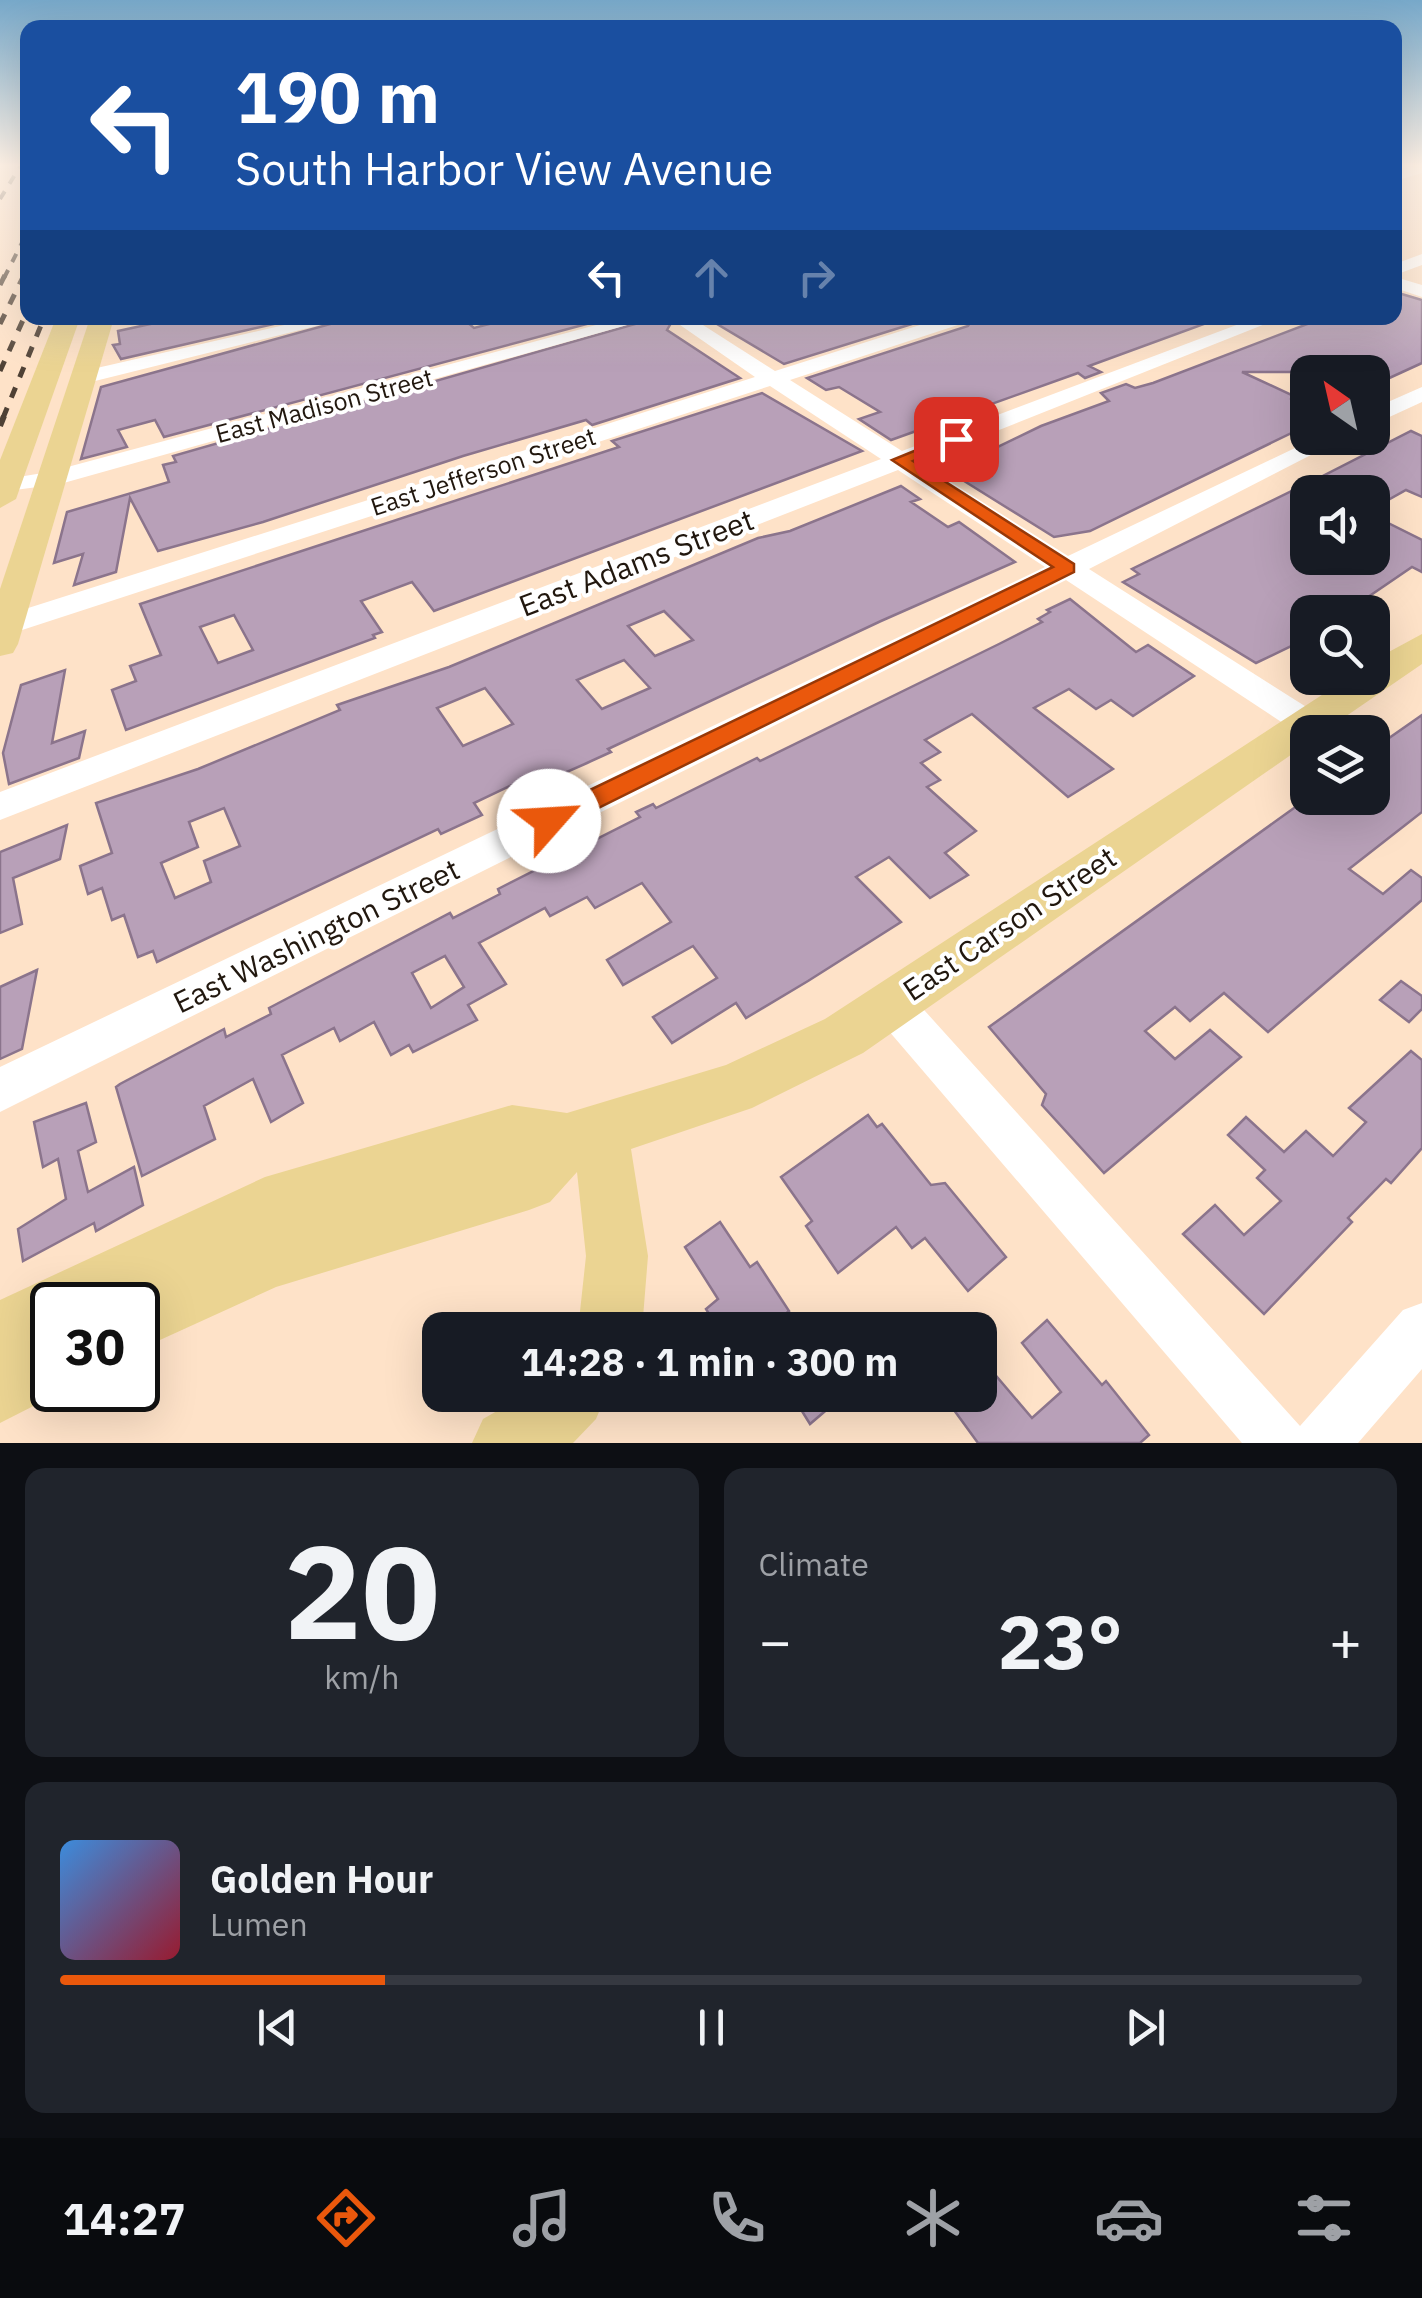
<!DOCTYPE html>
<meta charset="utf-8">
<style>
body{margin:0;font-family:"IBM Plex Sans",sans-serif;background:#20242c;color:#f1f3f6;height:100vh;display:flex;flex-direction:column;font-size:38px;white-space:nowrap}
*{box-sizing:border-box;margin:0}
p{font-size:32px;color:#9ea1a6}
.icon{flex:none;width:55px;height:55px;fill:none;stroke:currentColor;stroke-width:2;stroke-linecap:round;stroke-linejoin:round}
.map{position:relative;height:1443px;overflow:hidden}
.sheet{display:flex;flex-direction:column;gap:25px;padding:25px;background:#0d0f14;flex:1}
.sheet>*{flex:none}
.top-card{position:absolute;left:20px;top:20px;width:1382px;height:305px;border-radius:20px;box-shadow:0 10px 40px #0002;background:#1a4fa0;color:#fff;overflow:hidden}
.needle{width:65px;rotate:326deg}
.controls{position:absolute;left:1290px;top:355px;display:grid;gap:20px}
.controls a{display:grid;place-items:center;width:100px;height:100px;border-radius:20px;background:#171b24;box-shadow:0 10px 40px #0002;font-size:50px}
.speed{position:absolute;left:30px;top:1282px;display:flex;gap:20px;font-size:50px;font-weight:700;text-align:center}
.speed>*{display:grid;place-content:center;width:130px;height:130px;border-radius:50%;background:#171b24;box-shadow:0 10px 40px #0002;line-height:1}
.speed .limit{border:5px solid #111;border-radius:15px;background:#fff;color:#111}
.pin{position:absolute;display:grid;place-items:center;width:85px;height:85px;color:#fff;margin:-42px;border-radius:20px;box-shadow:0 5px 15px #0006}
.me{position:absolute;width:110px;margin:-55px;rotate:64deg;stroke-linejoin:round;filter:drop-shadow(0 0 8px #0008)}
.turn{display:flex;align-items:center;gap:35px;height:210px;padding:0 50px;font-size:45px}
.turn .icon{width:130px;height:130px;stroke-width:2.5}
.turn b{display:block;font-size:70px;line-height:85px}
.lanes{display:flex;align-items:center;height:95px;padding:0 50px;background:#0003;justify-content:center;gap:50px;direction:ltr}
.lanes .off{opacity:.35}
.big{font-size:75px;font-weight:700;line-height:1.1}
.sheet .card{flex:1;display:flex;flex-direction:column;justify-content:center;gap:15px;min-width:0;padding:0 35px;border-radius:20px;background:#20242c}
.sheet .dial{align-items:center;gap:0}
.dial b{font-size:130px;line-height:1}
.song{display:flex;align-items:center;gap:30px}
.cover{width:120px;height:120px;border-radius:15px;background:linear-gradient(135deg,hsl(210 70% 55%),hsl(350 70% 35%))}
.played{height:10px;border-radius:5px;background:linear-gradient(90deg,#ea580c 25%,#363941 25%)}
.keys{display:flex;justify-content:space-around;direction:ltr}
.heat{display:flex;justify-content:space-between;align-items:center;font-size:55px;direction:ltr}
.sheet .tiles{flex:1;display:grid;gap:25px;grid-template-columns:1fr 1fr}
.card:last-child{grid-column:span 2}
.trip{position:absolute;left:422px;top:1312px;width:575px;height:100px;border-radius:20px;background:#171b24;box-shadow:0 10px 40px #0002;font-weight:700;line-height:100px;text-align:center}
.tabs{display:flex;height:160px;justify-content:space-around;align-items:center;background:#090b0e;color:#9ea1a6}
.tabs .icon{width:70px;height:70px}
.tabs .active{color:#ea580c}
.tabs b{font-size:45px;color:#f1f3f6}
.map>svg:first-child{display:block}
</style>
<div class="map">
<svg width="1422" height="1443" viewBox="0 0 1422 1443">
<rect width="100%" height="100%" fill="#fee2c8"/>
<g fill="#b8a0b8" stroke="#8b748c" stroke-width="2.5" fill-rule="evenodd">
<polygon points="1395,292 1422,300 1422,363 1372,386 1372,372 1242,372 1296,397 1292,399 1308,406 1308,425 1090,531 1054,537 948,471 1041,426 1109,401 1101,393 1126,384 1135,388 1153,383 1323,318 1395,318"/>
<polygon points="178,318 300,318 121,359 113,345 120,344 118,331"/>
<polygon points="352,318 462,318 474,328 513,318 609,318 164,437 155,420 118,430 127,447 81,459 101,387"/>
<polygon points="656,318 667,318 671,323 667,330 740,378 592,425 586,420 463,456 263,522 158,551 130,498 116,572 74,585 83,554 54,563 67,512 169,482 163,465 176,462 173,456"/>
<polygon points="707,318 931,318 784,364"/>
<polygon points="973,318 1215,318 1215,320 1089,366 1101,372 1085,378 1078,373 891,440 859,419 880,412 839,387 826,390 807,378 968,326"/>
<path d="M 762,393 L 862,451 L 434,611 L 412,582 L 361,601 L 382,632 L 373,635 L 375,638 L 126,730 L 112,690 L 136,681 L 130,666 L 161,655 L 140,604 L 619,447 L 612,441 ZM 234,615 L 253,650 L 218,663 L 200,627 Z"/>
<polygon points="1411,431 1422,436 1422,497 1406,490 1372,509 1372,492 1344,492 1317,479"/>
<polygon points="1308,483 1308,558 1372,558 1372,515 1422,540 1422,572 1412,567 1346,612 1308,612 1308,638 1256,663 1123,582 1139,574 1132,569"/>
<path d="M 901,486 L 920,499 L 911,502 L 948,527 L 959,522 L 1015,562 L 881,621 L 608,749 L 611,752 L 587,763 L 535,786 L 529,777 L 474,803 L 482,815 L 441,834 L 438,829 L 157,962 L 153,951 L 138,957 L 124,915 L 112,920 L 102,888 L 88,894 L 80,866 L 112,853 L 96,803 L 198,769 L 340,710 L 337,705 L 449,667 L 758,538 L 790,531 ZM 664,611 L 693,640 L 655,656 L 628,626 ZM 624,660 L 650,688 L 602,709 L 577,680 ZM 485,688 L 513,724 L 463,746 L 437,708 ZM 224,808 L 240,846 L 204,861 L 211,882 L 175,898 L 161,863 L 198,847 L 189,822 Z"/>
<path d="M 1070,599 L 1136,652 L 1148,645 L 1194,676 L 1133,716 L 1111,700 L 1096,709 L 1069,689 L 1034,708 L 1113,769 L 1068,797 L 972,714 L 925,740 L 940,752 L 921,763 L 940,780 L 927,787 L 976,831 L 945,853 L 968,875 L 930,898 L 889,857 L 856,877 L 901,922 L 808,981 L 746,1018 L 736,1003 L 672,1043 L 653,1017 L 717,978 L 693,946 L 623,985 L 607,960 L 671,922 L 642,883 L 595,908 L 587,897 L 550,916 L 545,908 L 479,943 L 506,984 L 468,1005 L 477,1020 L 413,1052 L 409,1045 L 391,1055 L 374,1022 L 340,1041 L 334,1028 L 282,1055 L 303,1103 L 271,1122 L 253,1079 L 204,1106 L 215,1139 L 142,1176 L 116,1087 L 120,1084 L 224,1029 L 226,1037 L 271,1014 L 269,1008 L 450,913 L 453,918 L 500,894 L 498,889 L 640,817 L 636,812 L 653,804 L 656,808 L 757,758 L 760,761 L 999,644 L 1042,622 L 1038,619 L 1050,612 L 1047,610 ZM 445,956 L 464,987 L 431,1008 L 412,973 Z"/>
<polygon points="65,670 52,743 85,731 79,758 9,784 3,753 21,685"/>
<polygon points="1422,715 1422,812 1349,869 1383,894 1411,870 1422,878 1422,900 1268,1032 1224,993 1190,1021 1175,1007 1145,1031 1175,1059 1210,1030 1241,1057 1104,1173 1042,1105 1046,1094 989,1027 1308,798 1372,798 1372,750"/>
<polygon points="67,825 60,859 13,878 22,924 0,933 0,852"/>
<polygon points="37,970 22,1049 0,1059 0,987"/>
<polygon points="1401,981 1422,996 1422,1009 1409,1022 1380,1000"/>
<polygon points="1411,1051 1422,1060 1422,1148 1391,1183 1386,1179 1348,1218 1352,1222 1264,1314 1183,1234 1215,1205 1244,1235 1281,1201 1257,1178 1265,1170 1228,1135 1246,1117 1284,1152 1306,1131 1333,1156 1366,1122 1349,1108"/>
<polygon points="86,1103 96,1142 78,1151 88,1192 134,1167 143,1205 96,1231 94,1223 23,1261 18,1229 66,1199 58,1159 43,1167 34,1122"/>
<polygon points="868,1115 877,1127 882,1124 931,1185 945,1183 1006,1257 968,1291 925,1238 912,1248 896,1227 838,1273 806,1226 812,1221 781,1177"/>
<polygon points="720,1222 750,1267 757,1262 789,1311 766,1330 719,1330 706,1309 718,1299 685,1247"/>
<polygon points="1047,1320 1102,1385 1106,1381 1149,1435 1140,1443 978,1443 943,1395 980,1395 980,1357 1032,1418 1061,1392 1022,1343"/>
<polygon points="792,1395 844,1395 810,1424"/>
</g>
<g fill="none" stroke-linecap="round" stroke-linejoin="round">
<g fill="#fff" fill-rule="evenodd">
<polygon points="1422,165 1422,173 1395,181 1395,172"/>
<polygon points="1422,254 1422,265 1395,275 1395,264"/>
<polygon points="1395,277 1422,285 1422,297 1395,288"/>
<polygon points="315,318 348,318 83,384 72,378 75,373"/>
<polygon points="622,318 652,318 60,484 0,492 0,480 49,472"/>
<polygon points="670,318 692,318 775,371 942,318 969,318 967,322 790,380 902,451 1255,318 1280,318 919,462 1068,556 1316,438 1344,438 1089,569 1319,715 1323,723 1319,731 1295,731 1066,580 0,1112 0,1067 1045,567 898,470 0,820 0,792 881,459 770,386 16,632 0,633 0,617 755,377"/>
<polygon points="1422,387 1422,402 1372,425 1372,409"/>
<polygon points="891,984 906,990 1300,1426 1403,1310 1422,1303 1422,1369 1358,1443 1242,1443 876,1016 870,1003 876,990"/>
</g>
<g fill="#ebd492" fill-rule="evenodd">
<polygon points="56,318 80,318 16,499 0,508 0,460"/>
<polygon points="90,318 114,318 18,644 13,653 0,656 0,589"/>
<polygon points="1422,634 1422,664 1323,732 1308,732 1308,743 863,1053 752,1108 631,1149 648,1256 642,1330 578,1330 586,1256 577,1172 550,1202 529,1210 276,1287 138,1350 138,1305 52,1305 52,1390 65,1390 0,1423 0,1300 265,1177 512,1105 567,1113 726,1065 825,1019 1348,678 1372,678 1372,661"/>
<polygon points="525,1395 606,1395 596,1419 573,1443 472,1443 483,1419"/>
</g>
<g stroke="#4f4135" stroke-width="4" stroke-dasharray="9 9" stroke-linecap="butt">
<polyline points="0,199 21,165"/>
<polyline points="4,278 28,231"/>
<polyline points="23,278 28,267"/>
</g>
<g stroke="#4f4135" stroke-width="5" stroke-dasharray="11 11" stroke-linecap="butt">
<polyline points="0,285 5,275"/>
<polyline points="0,324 24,275"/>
<polyline points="0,371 28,309"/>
<polyline points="3,418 44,318"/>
</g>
<polyline stroke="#4f4135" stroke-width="6" stroke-dasharray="14 14" stroke-linecap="butt" points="0,426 4,416"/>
</g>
<linearGradient id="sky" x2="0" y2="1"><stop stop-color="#77a8c9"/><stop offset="0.45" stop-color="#fff2e6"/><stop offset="1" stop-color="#fff2e6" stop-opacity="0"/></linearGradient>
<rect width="1422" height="367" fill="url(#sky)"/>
<polygon fill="#ea580c" stroke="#983908" stroke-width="2.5" points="956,434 964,439 962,442 913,461 1074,564 1074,572 558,828 540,828 537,821 540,814 1053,567 892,460"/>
<g text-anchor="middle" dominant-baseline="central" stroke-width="8" stroke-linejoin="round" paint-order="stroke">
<g font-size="25" fill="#21170e" stroke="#fff">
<text transform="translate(324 405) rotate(-15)">East Madison Street</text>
<text transform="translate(483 471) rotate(-18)">East Jefferson Street</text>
</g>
<g font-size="30" fill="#21170e" stroke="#fff">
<text transform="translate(636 562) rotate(-21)">East Adams Street</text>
<text transform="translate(1009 923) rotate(-34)">East Carson Street</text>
<text transform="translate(316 935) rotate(-26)">East Washington Street</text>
</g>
</g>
</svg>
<div class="controls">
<a><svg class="needle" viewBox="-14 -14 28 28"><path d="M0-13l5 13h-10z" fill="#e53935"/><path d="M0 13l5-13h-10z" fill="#9ea1a6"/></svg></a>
<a><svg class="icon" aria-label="sound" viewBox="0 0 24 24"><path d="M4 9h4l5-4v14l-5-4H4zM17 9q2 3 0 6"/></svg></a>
<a><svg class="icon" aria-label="search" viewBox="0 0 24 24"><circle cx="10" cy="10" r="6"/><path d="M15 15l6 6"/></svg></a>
<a><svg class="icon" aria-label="layers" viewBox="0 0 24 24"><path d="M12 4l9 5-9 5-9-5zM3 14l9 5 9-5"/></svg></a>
</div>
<div class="speed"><div class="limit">30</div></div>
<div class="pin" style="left:956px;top:439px;background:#d93025"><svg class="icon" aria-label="arrive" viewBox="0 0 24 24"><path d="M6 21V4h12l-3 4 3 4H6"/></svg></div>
<svg class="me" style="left:549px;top:821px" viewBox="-20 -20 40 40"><circle r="19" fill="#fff"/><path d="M0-13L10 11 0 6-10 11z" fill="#ea580c"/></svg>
<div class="trip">14:28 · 1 min · 300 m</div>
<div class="top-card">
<div class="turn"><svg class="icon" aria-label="left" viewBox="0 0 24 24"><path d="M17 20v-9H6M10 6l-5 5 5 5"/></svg><div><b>190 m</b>South Harbor View Avenue</div></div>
<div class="lanes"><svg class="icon" aria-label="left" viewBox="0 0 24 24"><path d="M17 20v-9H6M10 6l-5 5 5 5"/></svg><svg class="icon off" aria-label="ahead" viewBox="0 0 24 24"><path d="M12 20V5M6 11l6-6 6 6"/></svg><svg class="icon off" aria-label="right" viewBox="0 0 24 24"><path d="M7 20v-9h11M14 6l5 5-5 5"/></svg></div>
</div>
</div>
<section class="sheet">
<div class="tiles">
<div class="card dial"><b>20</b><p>km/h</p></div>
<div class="card"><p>Climate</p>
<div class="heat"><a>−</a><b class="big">23°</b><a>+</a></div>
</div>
<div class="card">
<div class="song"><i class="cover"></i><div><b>Golden Hour</b><p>Lumen</p></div></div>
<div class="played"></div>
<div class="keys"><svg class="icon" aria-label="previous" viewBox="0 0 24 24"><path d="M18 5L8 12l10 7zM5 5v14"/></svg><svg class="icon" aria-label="pause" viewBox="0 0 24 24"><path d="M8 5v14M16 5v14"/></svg><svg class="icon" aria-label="next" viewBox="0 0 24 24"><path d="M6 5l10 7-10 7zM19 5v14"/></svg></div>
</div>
</div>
</section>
<nav class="tabs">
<b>14:27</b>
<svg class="icon active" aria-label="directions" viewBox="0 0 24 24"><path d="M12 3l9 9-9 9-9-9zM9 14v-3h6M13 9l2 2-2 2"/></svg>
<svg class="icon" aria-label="music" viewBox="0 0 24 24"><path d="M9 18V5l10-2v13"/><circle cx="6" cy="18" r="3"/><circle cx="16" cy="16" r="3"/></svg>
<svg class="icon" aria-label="phone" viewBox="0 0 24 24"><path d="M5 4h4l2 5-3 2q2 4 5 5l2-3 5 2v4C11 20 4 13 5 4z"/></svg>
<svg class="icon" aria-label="climate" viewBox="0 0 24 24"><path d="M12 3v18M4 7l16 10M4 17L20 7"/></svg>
<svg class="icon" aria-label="car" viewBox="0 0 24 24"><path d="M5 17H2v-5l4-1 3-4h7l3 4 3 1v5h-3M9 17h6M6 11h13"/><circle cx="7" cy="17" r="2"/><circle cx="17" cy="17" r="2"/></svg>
<svg class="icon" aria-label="filters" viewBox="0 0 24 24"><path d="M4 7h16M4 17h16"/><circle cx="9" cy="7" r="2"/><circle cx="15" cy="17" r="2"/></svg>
</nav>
